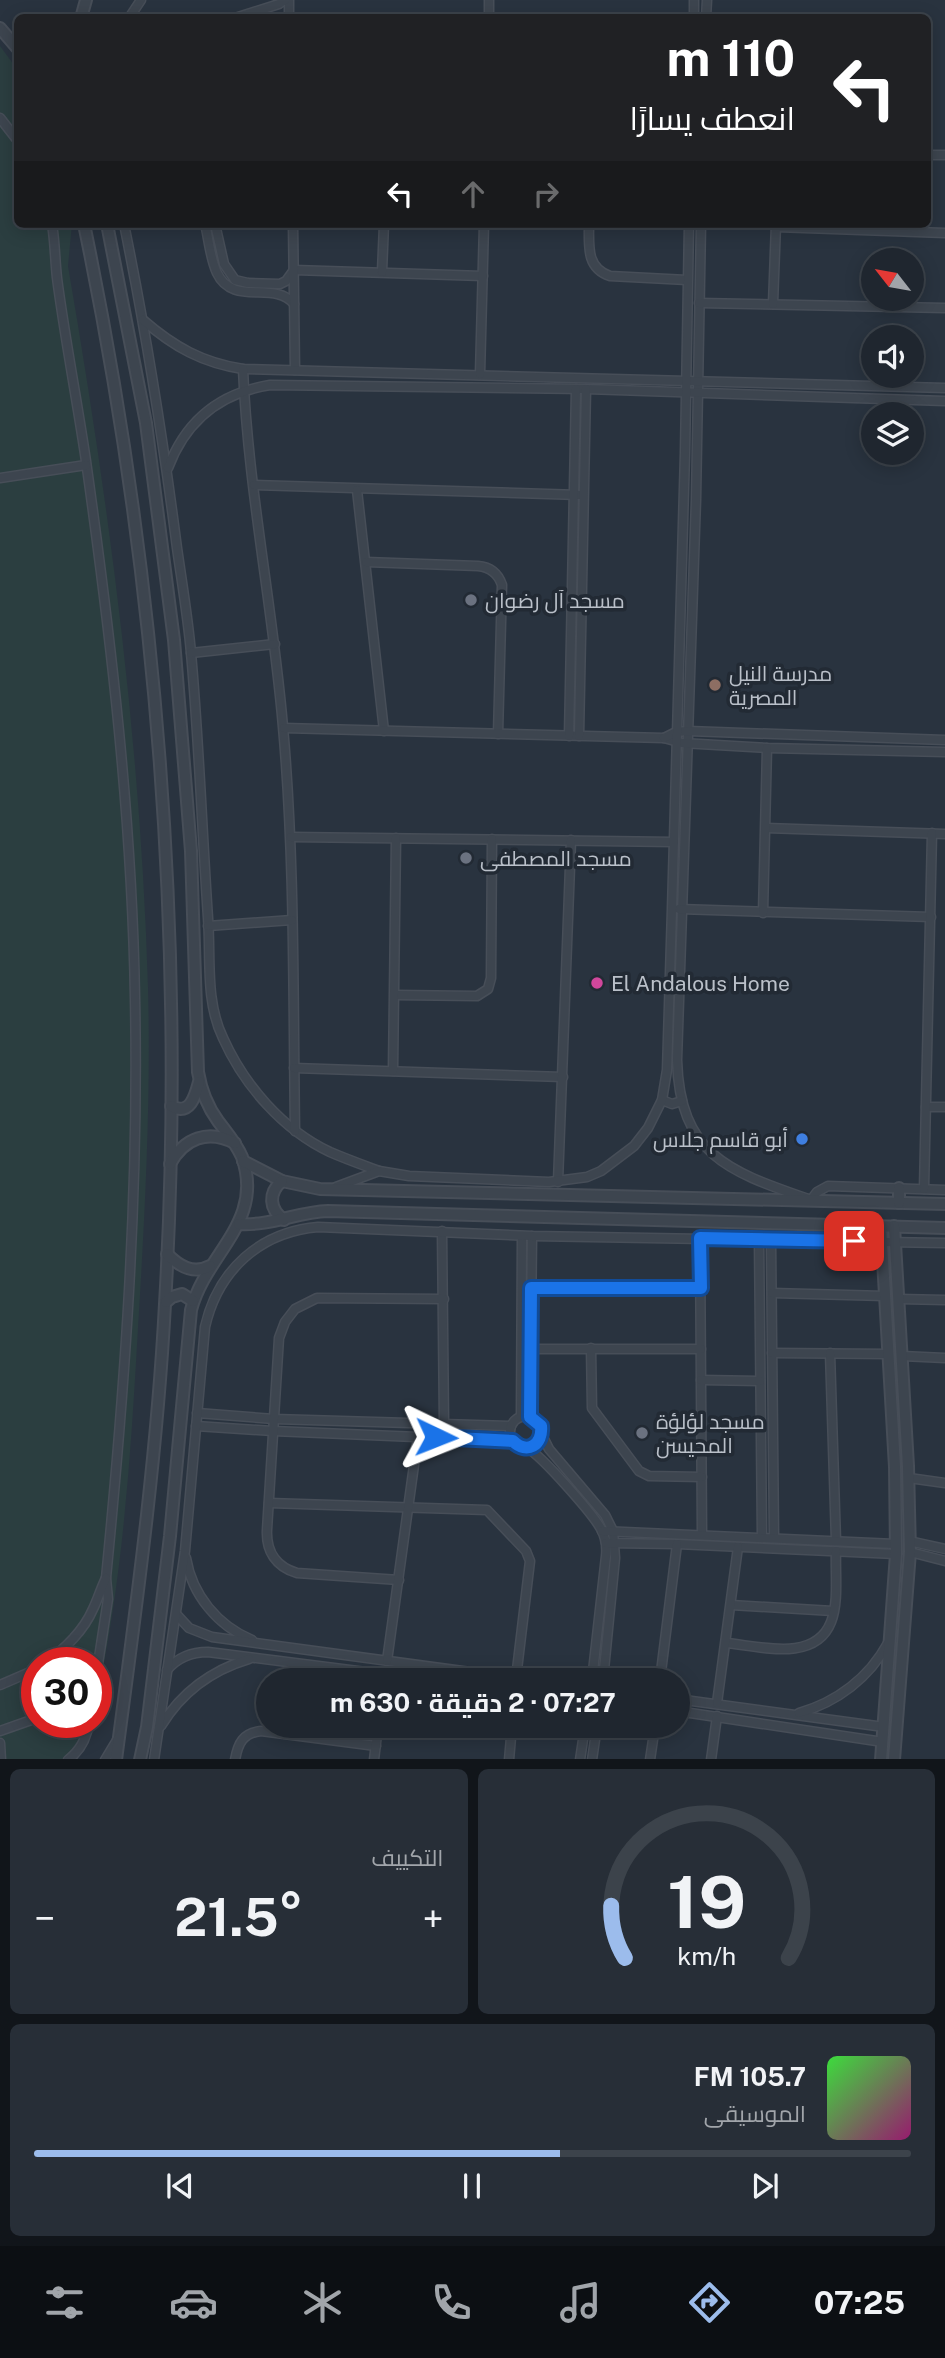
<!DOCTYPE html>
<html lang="ar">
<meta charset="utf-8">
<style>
body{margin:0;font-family:"Public Sans",Cairo,sans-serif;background:#272e37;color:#f1f3f6;direction:rtl;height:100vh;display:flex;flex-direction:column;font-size:26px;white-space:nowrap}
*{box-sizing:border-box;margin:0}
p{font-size:23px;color:#a1a5aa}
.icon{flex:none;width:38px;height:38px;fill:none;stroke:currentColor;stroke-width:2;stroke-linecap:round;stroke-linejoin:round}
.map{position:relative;height:1759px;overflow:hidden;direction:ltr}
.side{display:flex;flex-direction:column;gap:10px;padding:10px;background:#11151a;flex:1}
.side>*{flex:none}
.guide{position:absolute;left:14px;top:14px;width:917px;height:214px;border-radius:10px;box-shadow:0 4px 18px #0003,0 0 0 2px #3c434b;direction:rtl;background:#202124;color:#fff;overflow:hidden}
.needle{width:46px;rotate:301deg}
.tools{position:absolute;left:861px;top:248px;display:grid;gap:14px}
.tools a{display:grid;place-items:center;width:63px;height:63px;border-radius:50%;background:#1f262f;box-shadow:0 4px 18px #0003,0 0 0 2px #3c434b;font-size:35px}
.speed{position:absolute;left:21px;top:1647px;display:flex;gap:14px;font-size:35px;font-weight:700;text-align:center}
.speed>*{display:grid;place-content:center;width:91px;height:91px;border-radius:50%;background:#1f262f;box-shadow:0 4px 18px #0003,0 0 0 2px #3c434b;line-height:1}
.speed .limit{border:10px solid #d22;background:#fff;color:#111}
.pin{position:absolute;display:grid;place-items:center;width:60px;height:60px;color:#fff;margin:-30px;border-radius:14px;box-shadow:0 4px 10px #0006}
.me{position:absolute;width:77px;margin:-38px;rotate:92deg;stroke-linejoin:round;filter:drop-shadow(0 0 5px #0008)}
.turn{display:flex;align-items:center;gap:24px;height:147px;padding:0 21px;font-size:32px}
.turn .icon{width:91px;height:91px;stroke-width:2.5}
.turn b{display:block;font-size:49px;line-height:60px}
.lanes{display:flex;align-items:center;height:66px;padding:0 21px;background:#0003;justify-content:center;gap:35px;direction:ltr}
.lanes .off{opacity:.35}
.big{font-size:52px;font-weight:700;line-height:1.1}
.side .tile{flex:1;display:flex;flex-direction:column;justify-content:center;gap:10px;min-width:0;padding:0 24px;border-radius:10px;background:#272e37}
.side .dial{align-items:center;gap:0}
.dial svg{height:182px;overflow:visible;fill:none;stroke:#3c434b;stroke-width:7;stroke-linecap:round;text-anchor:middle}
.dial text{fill:#f1f3f6;stroke:none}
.song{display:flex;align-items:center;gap:21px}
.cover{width:84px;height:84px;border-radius:10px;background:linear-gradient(135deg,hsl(120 70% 55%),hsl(320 70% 35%))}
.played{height:7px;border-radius:4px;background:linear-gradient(90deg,#9cbcec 60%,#3c434b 60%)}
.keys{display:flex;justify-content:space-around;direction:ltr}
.heat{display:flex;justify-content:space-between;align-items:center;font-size:38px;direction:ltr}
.side .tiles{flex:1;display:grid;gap:10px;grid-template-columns:1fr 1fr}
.tile:last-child{grid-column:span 2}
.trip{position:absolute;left:256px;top:1668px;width:434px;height:70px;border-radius:35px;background:#1f262f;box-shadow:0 4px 18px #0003,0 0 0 2px #3c434b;font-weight:700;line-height:70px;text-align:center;direction:rtl}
.tab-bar{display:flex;height:112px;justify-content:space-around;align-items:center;background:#0c0f13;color:#a1a5aa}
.tab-bar .icon{width:49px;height:49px}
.tab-bar .on{color:#9cbcec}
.tab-bar b{font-size:32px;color:#f1f3f6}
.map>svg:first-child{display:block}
</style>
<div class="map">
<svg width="945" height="1760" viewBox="0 0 945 1760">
<rect width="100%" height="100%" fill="#29333f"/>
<path fill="#2b3e40" d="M 0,46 L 17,69 L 18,224 L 72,224 L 68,266 C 109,504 141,745 148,987 C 151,1101 145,1214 138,1328 C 131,1453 123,1579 96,1702 L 96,1662 L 37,1662 L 37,1722 L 92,1722 L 73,1759 L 0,1759 Z"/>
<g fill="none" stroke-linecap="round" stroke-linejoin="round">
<g stroke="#474e58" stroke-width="11">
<g id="minor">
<polyline points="289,0 289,18"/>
<polyline points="129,18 141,0"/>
<polyline points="235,18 279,4 285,0"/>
<polyline points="266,18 281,18"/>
<polyline points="489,18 489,0"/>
<polyline points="694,18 694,0"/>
<polyline points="706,18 707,0"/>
<polyline points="0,118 18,141"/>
<polyline points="928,155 945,155"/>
<path d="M 52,224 C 55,242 55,260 57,278 C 65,339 77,400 86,461 C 111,639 132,818 135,998 C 139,1192 125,1385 106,1578 L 108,1599 L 96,1677"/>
<path d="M 124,224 C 146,332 163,439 177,548 C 182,583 188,618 191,653 C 199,741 202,830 208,918 C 211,958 205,1001 223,1038 C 244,1085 283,1130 330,1152 C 346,1159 363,1165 379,1171"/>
<path d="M 205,224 C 209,240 210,258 217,273 C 233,307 274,280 294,304"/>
<polyline points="215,224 224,264 235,280 248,283 280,284 286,281 294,270 483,276"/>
<polyline points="293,224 295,370"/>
<path d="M 589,224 C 589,246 586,268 610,276 L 687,280"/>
<path d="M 701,224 L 696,500 L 677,1060 C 680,1157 731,1172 811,1200 L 817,1192 L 828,1186 L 945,1190"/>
<polyline points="776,227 945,233"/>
<polyline points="382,272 384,224"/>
<polyline points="699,303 945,308"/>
<polyline points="773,304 776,224"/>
<path d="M 143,320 C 174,347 203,363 243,369 L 945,388"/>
<path d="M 243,369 C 248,489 273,608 283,727 C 295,861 293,996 295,1131"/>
<polyline points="480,374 484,224"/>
<path d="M 168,468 C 186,420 220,393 270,385 L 586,389 L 945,401"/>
<polyline points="0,478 86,465"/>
<polyline points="254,485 580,495"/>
<polyline points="357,490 384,731"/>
<path d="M 366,562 L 478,566 C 490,567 498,573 502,585 L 498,734"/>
<polyline points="191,653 275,644"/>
<polyline points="284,728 664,738 682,743 767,748 945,752"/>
<polyline points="569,736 576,389"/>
<polyline points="579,736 586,389"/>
<polyline points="664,738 676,732 688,731 945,740"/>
<polyline points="766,828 945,834"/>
<polyline points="291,837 674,842"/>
<polyline points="679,909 931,917"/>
<polyline points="763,913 767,748"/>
<polyline points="208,926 292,920"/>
<polyline points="395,995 477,996 488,989 491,978 492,839"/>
<polyline points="294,1068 563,1077"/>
<polyline points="393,1071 396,838"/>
<polyline points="662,1100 672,1104 682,1101"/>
<polyline points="926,1107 945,1107"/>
<polyline points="558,1182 571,840"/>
<polyline points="336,1187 379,1171 409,1176 549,1182 587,1177 601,1171 634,1146 648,1128 662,1100 667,1070 672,909 685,453 689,224"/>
<polyline points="924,1189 932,833"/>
<polyline points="442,1231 444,1425"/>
<polyline points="700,1238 702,1535"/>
<polyline points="759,1239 762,1538"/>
<polyline points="771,1240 774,1538"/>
<polyline points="531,1288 701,1288"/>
<polyline points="772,1293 885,1296"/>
<polyline points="899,1299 945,1300"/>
<polyline points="591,1348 592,1408 639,1471 649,1476 702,1477"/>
<polyline points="531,1349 701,1349"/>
<polyline points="772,1353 889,1354"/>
<polyline points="830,1353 836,1541"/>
<polyline points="902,1356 945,1358"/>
<polyline points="701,1380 760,1381"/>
<polyline points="197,1413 274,1419 511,1426"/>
<circle cx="526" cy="1432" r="16"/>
<polyline points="521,1417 522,1236"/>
<polyline points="530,1417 532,1236"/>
<polyline points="196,1426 273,1431 513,1441"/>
<polyline points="542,1435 549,1449 605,1515 613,1531 615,1558 603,1680"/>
<path d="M 527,1448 C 542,1456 593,1514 601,1529 C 606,1538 607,1547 606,1556 L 592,1680"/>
<polyline points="909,1478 945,1483"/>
<polyline points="269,1503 487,1510 526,1551 530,1561 516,1678"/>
<polyline points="602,1531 895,1544"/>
<polyline points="909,1541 945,1549"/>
<polyline points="606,1543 677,1544 896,1554"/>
<polyline points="910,1552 945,1561"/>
<path d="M 186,1558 C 192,1595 218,1626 252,1640"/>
<path d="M 399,1580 L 297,1573 C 276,1567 266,1551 267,1530 L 279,1338 L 285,1322 L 295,1309 L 317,1298 L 444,1299"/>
<polyline points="731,1605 833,1611"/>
<polyline points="177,1615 189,1628 212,1637 529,1680"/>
<path d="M 726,1643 C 759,1646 815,1663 831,1622 C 839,1602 835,1573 836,1551"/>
<polyline points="387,1661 418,1436"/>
<path d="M 46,1662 C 65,1649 84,1630 93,1609 C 98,1599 101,1588 106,1578"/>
<path d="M 167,1670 C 178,1657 191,1652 208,1652 L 429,1680"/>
<polyline points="660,1680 677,1544"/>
<polyline points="0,1685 37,1669"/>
<polyline points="677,1699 884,1727"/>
<polyline points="717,1703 738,1547"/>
<polyline points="677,1711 883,1742"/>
<path d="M 799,1713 C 837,1702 869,1678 888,1643"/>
<path d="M 161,1726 C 181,1693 212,1670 249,1659"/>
<polyline points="0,1731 37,1718"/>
<polyline points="0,1743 1,1760"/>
<path d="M 68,1760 C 81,1750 87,1738 89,1722"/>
<polyline points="105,1760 117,1740"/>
<path d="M 154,1760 L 185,1551 L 205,1327 C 218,1270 260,1232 318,1227 L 532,1236 L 945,1243"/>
<path d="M 235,1760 C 238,1743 243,1733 261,1731 L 376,1746"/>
<polyline points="374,1760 378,1726"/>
<polyline points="509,1760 512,1726"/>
<polyline points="580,1760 585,1726"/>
<polyline points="592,1760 597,1726"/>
<polyline points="650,1760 655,1726"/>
<polyline points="711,1760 717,1716"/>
</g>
</g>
<g stroke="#474e58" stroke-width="14">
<g id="tertiary">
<polyline points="81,18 86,0"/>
<polyline points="0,28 18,49"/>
<path d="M 84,224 C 157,575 186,946 165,1304 C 157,1457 136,1608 116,1760"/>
<path d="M 107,224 L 146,423 L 174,640 L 191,851 L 198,1072 C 201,1090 207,1106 218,1121 C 227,1133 236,1143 242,1157 C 265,1222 206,1253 191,1310 L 170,1536 L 147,1727 L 140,1760"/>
<path d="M 171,1106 C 190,1116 195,1097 199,1082"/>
<polyline points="243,1161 282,1181 320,1189 945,1204"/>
<path d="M 170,1164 C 184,1138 208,1129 235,1143"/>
<path d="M 282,1181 C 268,1193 269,1209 284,1220"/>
<polyline points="899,1203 899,1188"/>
<path d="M 239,1224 C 271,1226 297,1212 328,1211 L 945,1228"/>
<polyline points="881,1226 895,1467 896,1554 881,1760"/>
<path d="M 167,1254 C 179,1266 193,1275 210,1266"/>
<polyline points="166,1302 172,1297 182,1294 193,1301"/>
<polyline points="894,1760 910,1552 908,1466 894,1226"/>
</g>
</g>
<use href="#minor" stroke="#3d454f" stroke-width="8"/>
<use href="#tertiary" stroke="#3d454f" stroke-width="10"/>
</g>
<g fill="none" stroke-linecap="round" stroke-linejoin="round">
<g stroke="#114b97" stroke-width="18">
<path id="route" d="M 436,1437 L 513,1441 C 527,1455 543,1445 541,1426 L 530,1417 L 531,1288 L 701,1288 L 700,1238 L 854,1241"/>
</g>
<use href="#route" stroke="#1a73e8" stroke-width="12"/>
</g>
<g fill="#6b7280" stroke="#222a34" stroke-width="2.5">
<circle cx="471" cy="600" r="7"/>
<circle cx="466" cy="858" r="7"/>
<circle cx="642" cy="1433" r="7"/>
</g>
<circle fill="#8d6e63" stroke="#222a34" stroke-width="2.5" cx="715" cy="685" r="7"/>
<circle fill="#d1479c" stroke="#222a34" stroke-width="2.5" cx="597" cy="983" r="7"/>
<circle fill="#3f7fe0" stroke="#222a34" stroke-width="2.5" cx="802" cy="1139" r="7"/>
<g text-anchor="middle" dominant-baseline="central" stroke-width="7" stroke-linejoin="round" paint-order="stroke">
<g font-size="21" fill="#bac0c9" stroke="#222a34" text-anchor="start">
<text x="485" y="600">مسجد آل رضوان</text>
<text x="729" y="673">مدرسة النيل<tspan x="729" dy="24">المصرية</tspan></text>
<text x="480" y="858">مسجد المصطفى</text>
<text x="611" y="983">El Andalous Home</text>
<text x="788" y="1139" text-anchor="end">أبو قاسم جلاس</text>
<text x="656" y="1421">مسجد لؤلؤة<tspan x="656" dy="24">المحيسن</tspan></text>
</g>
</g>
</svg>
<div class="tools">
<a><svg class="needle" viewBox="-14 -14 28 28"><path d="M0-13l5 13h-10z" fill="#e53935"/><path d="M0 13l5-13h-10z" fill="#a1a5aa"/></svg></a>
<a><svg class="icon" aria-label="sound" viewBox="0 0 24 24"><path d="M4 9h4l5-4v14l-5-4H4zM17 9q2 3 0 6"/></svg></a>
<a><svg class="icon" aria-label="layers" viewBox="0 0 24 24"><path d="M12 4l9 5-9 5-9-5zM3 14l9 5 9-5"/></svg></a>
</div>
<div class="speed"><div class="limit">30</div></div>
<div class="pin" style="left:854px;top:1241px;background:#d93025"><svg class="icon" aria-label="arrive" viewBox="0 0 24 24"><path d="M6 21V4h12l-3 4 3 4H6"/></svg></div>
<svg class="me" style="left:436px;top:1437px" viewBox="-20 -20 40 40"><path d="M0-17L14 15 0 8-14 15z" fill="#1a73e8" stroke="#fff" stroke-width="4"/></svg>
<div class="trip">07:27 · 2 دقيقة · 630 m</div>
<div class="guide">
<div class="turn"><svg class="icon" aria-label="left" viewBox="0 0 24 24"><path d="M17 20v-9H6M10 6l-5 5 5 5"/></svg><div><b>110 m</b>انعطف يسارًا</div></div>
<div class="lanes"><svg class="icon" aria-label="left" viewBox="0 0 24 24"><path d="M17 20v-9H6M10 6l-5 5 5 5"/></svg><svg class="icon off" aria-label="ahead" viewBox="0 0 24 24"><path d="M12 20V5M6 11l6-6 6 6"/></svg><svg class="icon off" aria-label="right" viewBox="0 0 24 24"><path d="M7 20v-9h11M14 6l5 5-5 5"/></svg></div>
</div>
</div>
<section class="side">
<div class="tiles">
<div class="tile dial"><svg viewBox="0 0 100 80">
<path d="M14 69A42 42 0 1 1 86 69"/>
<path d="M14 69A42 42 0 0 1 8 46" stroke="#9cbcec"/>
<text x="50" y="56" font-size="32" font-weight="700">19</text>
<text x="50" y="72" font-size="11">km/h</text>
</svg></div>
<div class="tile"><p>التكييف</p>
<div class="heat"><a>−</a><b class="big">21.5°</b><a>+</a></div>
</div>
<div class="tile">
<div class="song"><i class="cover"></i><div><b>105.7 FM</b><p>الموسيقى</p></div></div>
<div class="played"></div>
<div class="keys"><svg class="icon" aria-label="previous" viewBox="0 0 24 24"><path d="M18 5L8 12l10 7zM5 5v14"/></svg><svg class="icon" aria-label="pause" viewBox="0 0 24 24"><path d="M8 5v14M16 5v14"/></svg><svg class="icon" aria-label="next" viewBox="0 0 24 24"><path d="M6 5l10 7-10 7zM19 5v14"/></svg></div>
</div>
</div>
</section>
<nav class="tab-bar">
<b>07:25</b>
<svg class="icon on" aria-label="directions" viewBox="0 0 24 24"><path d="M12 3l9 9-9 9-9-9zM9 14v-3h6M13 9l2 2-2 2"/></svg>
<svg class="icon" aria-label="music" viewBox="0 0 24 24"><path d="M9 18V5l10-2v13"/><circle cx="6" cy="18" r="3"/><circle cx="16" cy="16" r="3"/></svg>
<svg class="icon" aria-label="phone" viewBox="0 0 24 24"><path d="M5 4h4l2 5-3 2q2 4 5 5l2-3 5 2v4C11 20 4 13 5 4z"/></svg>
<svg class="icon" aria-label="climate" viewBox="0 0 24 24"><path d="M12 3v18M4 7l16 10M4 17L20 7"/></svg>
<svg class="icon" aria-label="car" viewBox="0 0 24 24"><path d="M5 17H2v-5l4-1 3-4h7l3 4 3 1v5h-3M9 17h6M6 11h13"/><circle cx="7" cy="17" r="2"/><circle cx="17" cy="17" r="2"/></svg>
<svg class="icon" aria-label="filters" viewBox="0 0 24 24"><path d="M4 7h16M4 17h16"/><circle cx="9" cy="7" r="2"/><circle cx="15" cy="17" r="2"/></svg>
</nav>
